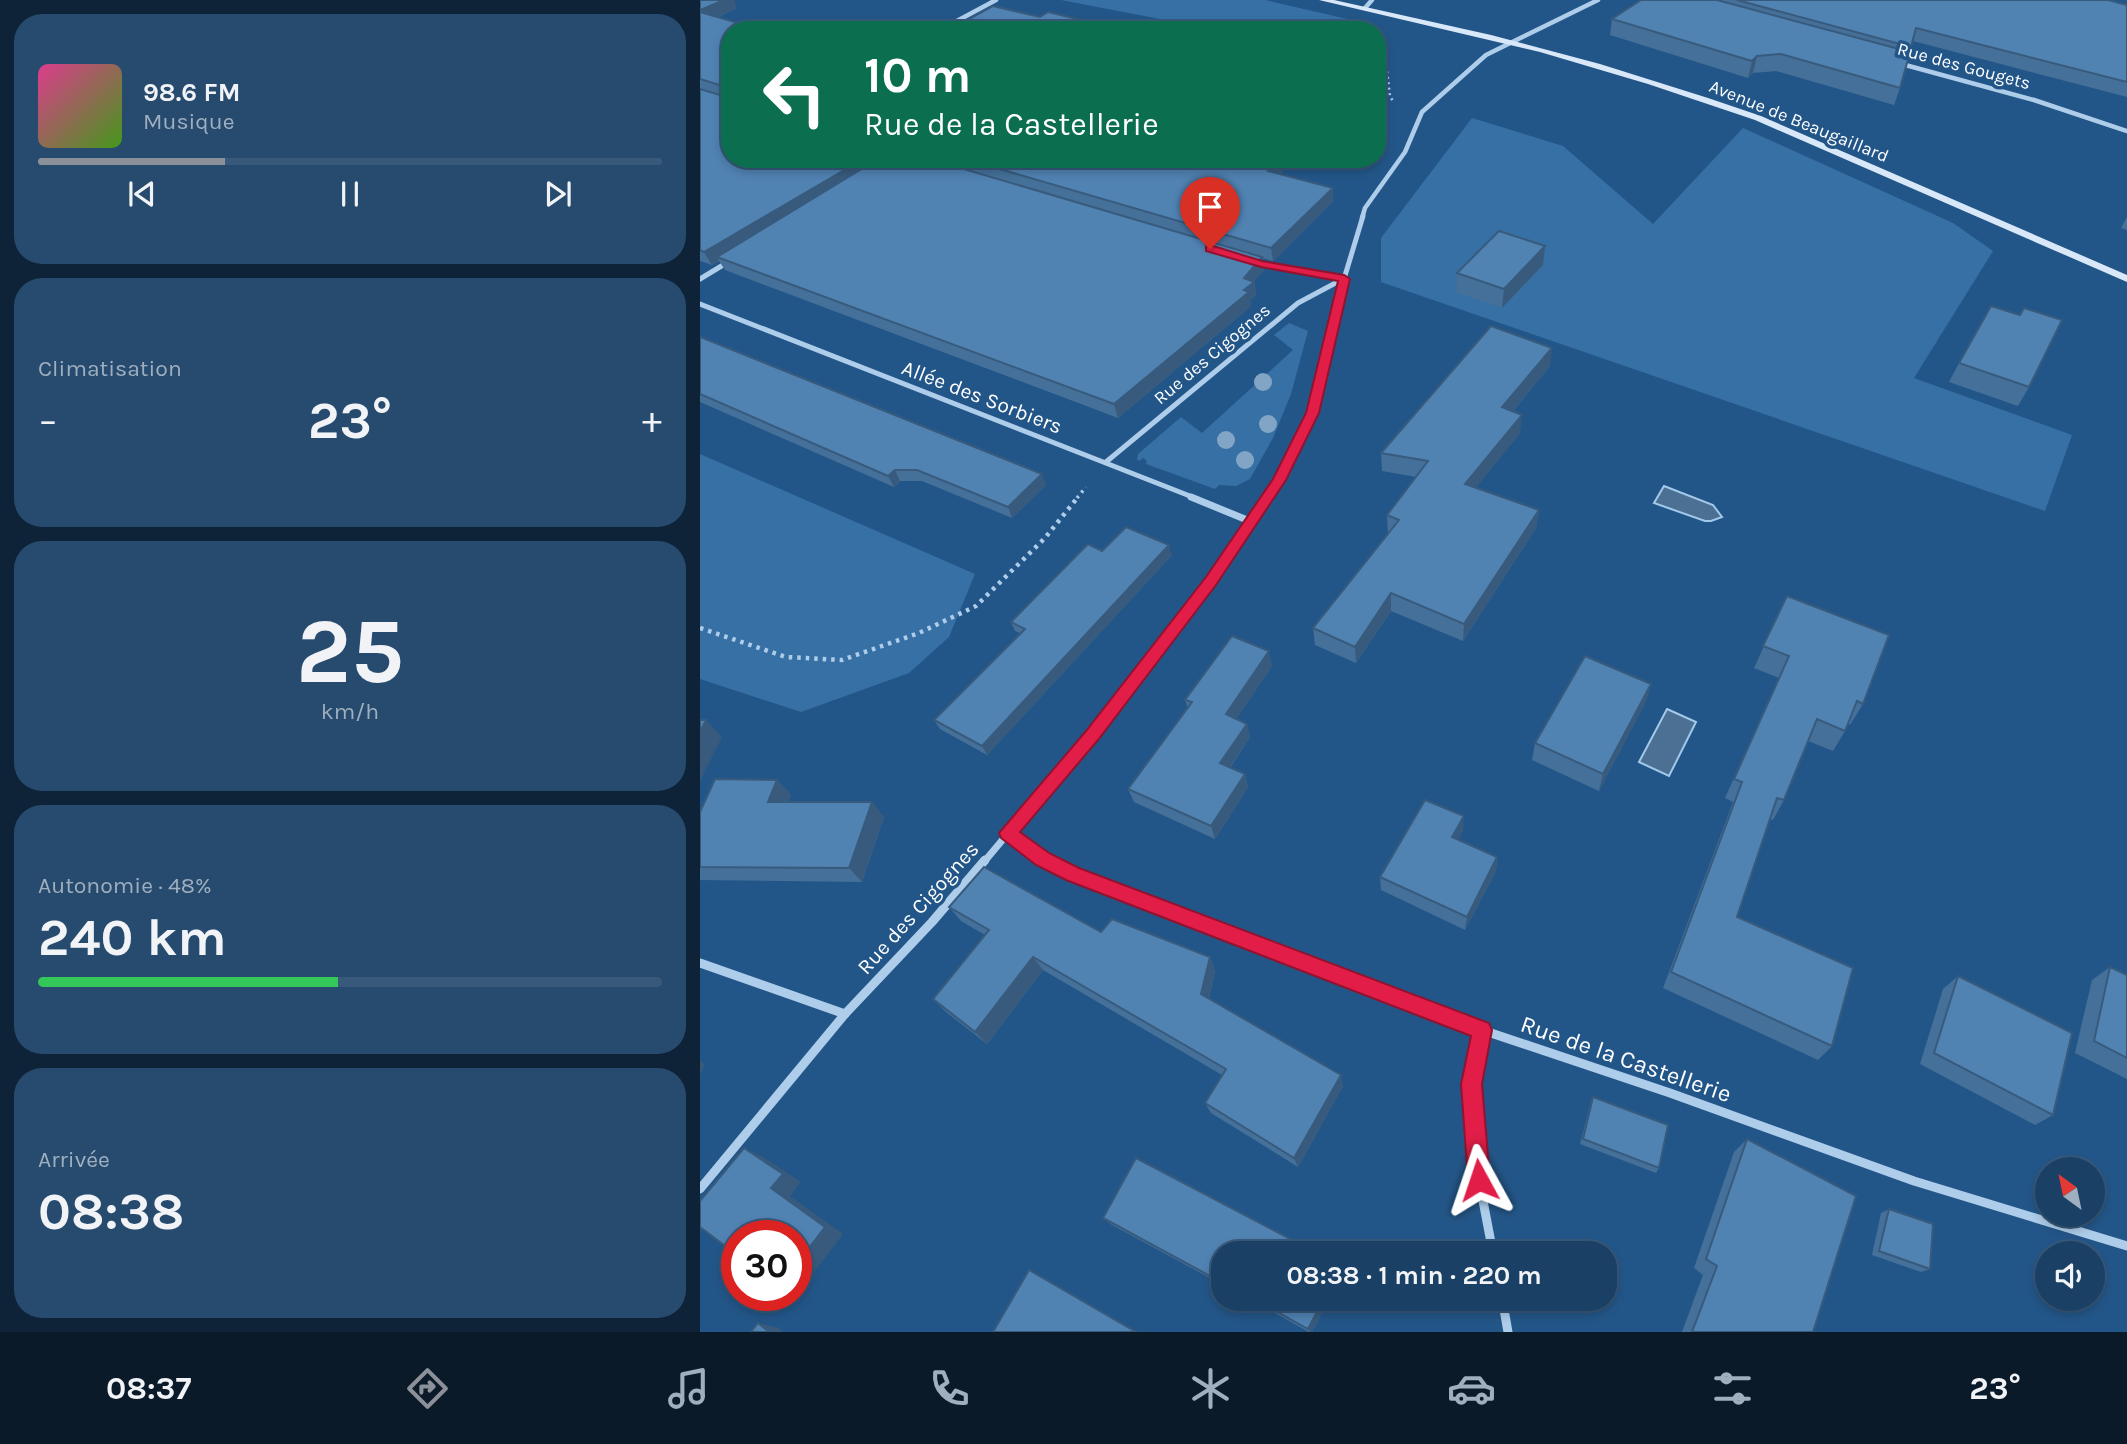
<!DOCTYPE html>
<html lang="fr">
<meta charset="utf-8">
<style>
body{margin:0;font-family:Karla,sans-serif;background:#274b6f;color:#f1f3f6;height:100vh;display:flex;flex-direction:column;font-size:26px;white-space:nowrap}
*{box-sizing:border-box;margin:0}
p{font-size:23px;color:#9fafbf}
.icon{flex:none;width:38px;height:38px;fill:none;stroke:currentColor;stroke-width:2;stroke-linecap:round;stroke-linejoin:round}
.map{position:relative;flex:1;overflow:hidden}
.sheet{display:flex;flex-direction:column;gap:14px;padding:14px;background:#0e2338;width:700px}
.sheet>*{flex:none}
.hud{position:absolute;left:21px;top:21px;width:665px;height:147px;border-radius:28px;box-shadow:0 4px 10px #0003,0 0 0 2px #38597a;background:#0b6e4f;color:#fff;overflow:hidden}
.needle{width:46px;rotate:327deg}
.fabs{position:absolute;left:1335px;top:1157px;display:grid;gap:14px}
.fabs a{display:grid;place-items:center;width:70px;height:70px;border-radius:50%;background:#1a4066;box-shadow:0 4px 10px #0003,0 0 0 2px #38597a;font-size:35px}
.speed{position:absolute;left:21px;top:1220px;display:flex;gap:14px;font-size:35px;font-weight:700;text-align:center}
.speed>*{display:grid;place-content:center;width:91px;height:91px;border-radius:50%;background:#1a4066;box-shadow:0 4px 10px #0003,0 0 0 2px #38597a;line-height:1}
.speed .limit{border:10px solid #d22;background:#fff;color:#111}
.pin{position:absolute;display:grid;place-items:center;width:60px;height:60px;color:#fff;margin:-72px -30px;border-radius:50% 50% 50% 0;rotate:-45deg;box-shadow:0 0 7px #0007}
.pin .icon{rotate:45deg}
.me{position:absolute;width:77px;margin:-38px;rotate:355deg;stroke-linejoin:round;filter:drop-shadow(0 0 5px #0008)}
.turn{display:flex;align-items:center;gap:24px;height:147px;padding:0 28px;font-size:32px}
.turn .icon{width:91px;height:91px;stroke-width:2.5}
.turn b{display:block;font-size:49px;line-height:60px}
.big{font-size:52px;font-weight:700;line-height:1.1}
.sheet .widget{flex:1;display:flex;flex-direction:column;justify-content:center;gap:10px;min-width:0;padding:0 24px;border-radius:28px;background:#274b6f}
.sheet .dial{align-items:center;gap:0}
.dial b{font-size:91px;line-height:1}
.song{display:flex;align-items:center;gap:21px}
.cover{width:84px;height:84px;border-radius:10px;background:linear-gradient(135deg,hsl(330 70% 55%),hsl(100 70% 35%))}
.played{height:7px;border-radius:4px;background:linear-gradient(90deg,#8c9099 30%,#38597a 30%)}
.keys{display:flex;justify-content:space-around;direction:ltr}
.heat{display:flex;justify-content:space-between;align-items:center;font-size:38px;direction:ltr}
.charge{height:10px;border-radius:5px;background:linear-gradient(90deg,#34c759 48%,#38597a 0)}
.trip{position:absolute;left:511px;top:1241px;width:406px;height:70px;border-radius:28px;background:#1a4066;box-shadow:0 4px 10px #0003,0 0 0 2px #38597a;font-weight:700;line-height:70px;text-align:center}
.tab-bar{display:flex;height:112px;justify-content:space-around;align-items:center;background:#0a1a29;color:#9fafbf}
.tab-bar .icon{width:49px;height:49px}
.tab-bar .on{color:#8c9099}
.tab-bar b{font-size:32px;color:#f1f3f6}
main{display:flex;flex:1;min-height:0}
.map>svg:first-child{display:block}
</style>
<main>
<section class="sheet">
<div class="widget">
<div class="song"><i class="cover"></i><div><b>98.6 FM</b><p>Musique</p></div></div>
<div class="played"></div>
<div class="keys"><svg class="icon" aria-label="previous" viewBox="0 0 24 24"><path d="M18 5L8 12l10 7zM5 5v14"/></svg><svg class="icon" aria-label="pause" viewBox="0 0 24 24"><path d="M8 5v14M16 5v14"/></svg><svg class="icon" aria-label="next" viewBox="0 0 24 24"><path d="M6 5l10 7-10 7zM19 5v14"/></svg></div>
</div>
<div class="widget"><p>Climatisation</p>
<div class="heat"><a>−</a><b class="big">23°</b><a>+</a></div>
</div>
<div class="widget dial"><b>25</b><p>km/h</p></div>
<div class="widget"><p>Autonomie · 48%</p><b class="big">240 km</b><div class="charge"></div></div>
<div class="widget"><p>Arrivée</p><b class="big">08:38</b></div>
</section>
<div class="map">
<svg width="1427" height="1332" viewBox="0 0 1427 1332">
<rect width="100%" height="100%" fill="#235688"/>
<g fill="#3770a5">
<polygon points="361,0 565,0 656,21 653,30 517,30"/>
<polygon points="772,118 863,146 953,224 1043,128 1253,223 1293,251 1214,378 1372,435 1345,511 681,282 681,238"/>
<polygon points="589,323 608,331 591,394 573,438 550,479 536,486 519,485 515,489 446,464 447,461 443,458 439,461 437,459 438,454 481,417 502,433 593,350 574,335"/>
<polygon points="0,454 275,574 249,637 209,673 101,712 0,679"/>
</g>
<g fill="#4c7093" stroke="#a2c9ea" stroke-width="2">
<polygon points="964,486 1013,505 1022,517 1011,521 1005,521 954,503"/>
<polygon points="967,709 996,722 969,776 939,762"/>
</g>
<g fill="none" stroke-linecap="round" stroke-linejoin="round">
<polyline stroke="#aecdea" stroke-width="2.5" stroke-dasharray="2 3.5" stroke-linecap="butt" points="684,44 690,96 694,103"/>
<polyline stroke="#aecdea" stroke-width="3.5" stroke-dasharray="2.5 4.5" stroke-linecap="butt" points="377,498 386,487"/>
<polyline stroke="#aecdea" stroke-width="4.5" stroke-dasharray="3.5 5" stroke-linecap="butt" points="0,628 86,657 142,660 219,633 276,606 345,538 378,497"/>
<g stroke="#aecdea" stroke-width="4.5">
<polyline points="665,8 672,0"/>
<polyline points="240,30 296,0"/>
<polyline points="1198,63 1334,100 1427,131"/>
<polyline points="662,218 665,208 705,152 722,112 786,55 898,0"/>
</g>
<g stroke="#aecdea" stroke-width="5">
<polyline points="556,262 644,279"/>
<polyline points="0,279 28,262"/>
<polyline points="0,304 495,498"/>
<polyline points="406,462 598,303 643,279"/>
<polyline points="567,498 612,413 644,279 663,216"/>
</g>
<g stroke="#aecdea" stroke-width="7">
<polyline points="491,497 552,522"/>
<polyline points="308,833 348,862"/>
<polyline points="284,862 453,660 568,497"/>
</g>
<g stroke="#aecdea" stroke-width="9">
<polyline points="345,860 373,874 782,1030 970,1093 1214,1181 1427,1246"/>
<polyline points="0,963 145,1014"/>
<polyline points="782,1030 771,1084 779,1180 793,1253"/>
<polyline points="0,1189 145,1014 232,922 285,860"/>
<polyline points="802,1298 808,1332"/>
</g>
<polygon fill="#d9e8f8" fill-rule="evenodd" points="619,0 634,0 791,35 900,64 1008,98 1061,116 1427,275 1427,282 1055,120 948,84 840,52"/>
</g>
<g fill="#83a5c5">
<circle cx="563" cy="382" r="9"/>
<circle cx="568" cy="424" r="9"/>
<circle cx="526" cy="440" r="9"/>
<circle cx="545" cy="460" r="9"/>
</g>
<g fill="#457099">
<polygon points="0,0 37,8 18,17 62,30 30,159 596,159 580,174 633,201 573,261 562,258 564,270 554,281 556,295 550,300 551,306 418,418 25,270 19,261 12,265 0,261"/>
<polygon points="941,0 1408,0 1427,5 1427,97 1213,41 1200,88 1194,105 1076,71 1053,73 1048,78 910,35 912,19"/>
<polygon points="1427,217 1427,230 1421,228"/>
<polygon points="845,246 843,265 802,308 756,292 757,273"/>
<polygon points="0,337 346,485 312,518 222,481 200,481 194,487 0,402"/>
<polygon points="1259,363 1329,387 1318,406 1249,382"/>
<polygon points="850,366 813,411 820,433 776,487 839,510 836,528 763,641 691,611 656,663 615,645 613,628 688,533 687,515 716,477 682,471 681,453"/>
<polygon points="402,551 472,555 287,755 240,729 234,720 320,633 315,631 311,622"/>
<polygon points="1087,596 1163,704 1150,725 1148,723 1145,731 1133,751 1108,741 1084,800 1073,820 1070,819 1037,917 1132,1046 1118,1060 963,988 1033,802 1025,798 1079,678 1054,668"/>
<polygon points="572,666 536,719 547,724 550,737 530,768 545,774 548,787 515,839 434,802 428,789 488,708 485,700"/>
<polygon points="951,684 946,701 899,791 832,760 835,743"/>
<polygon points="77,780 91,795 88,802 184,817 162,882 0,880 0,812"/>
<polygon points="763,830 758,839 797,857 796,871 765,930 681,890 680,877"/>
<polygon points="249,907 401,932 510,957 515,971 509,999 643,1086 598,1167 511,1113 505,1103 522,1075 343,970 287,1044 246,1012 233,999 285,935 261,921"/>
<polygon points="1410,967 1427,975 1427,1079 1375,1053 1392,980"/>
<polygon points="1258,976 1353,1115 1335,1125 1220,1064 1243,989"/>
<polygon points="893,1097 959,1168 956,1173 880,1144 891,1102"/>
<polygon points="1047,1139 1113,1332 982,1332 1003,1275 994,1268 1034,1152"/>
<polygon points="1189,1209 1230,1269 1221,1272 1172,1255 1181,1213"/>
<polygon points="403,1218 523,1253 523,1285 412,1225"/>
<polygon points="548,1298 629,1298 612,1332 609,1332"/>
</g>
<g fill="#385b7d">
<polygon points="24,0 34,0 37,8 4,23 0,15 0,10"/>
<polygon points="1057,56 1053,73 1048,78 1052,61"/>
<polygon points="163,159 190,159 17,257 19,261 12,265 4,252"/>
<polygon points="581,159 596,159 570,184 568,171"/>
<polygon points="633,188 633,201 573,261 571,248"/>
<polygon points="845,246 843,265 802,308 804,289"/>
<polygon points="562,257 564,270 553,282 554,282 556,295 550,300 551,306 418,418 414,404 544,278"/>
<polygon points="852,348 850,366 801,425 802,407"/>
<polygon points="822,415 820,433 764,502 765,484"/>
<polygon points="195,470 200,481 194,487 188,476"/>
<polygon points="342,474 346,485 312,518 308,507"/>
<polygon points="839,510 836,528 763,641 764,624"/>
<polygon points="469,545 472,555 287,755 282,746"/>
<polygon points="691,593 691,611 656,663 655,647"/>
<polygon points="569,651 572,666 530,728 526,714"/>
<polygon points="951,684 946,701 899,791 903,774"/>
<polygon points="6,720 22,737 0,781 0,732"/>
<polygon points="547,724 550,737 524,776 520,763"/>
<polygon points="545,774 548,787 515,839 511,826"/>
<polygon points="77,780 91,795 82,816 68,802"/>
<polygon points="172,802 184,817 162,882 149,868"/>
<polygon points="764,816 763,830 752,851 752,837"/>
<polygon points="797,857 796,871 765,930 767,917"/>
<polygon points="333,957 343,970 287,1044 275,1032"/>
<polygon points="510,957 515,971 507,1007 501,994"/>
<polygon points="0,1061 5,1064 0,1075"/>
<polygon points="641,1075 643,1086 598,1167 594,1158"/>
<polygon points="44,1148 63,1157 101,1182 90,1196 143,1234 98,1293 96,1292 96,1265"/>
<polygon points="329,1270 340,1276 438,1332 436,1332"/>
<polygon points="624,1298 629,1298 612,1332 610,1332 608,1329"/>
<polygon points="58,1323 78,1328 84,1332 69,1332"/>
</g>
<g fill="#5082b2" stroke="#385b7d" stroke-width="2">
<polygon points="0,0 24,0 0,10"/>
<polygon points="941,0 1017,0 1210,52 1200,88 1081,54 1057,56 1052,61 912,19"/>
<polygon points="1037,0 1408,0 1427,5 1427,82 1216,28 1211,47"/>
<polygon points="293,6 340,17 348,12 423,30 250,30"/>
<polygon points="0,12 62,30 30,30 30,159 163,159 4,252 0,250 0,89 23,96 28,93 26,87 0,79"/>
<polygon points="178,159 230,159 562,257 544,278 554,282 544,290 549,292 414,404 17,257"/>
<polygon points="265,159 581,159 568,171 633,188 571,248"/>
<polygon points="799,231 845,246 804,289 757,273"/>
<polygon points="1291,306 1320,315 1324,308 1362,320 1329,387 1259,363"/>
<polygon points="791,326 852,348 802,407 822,415 765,484 839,510 764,624 691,593 655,647 613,628 699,520 687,515 728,461 681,453"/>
<polygon points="0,337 342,474 308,507 217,470 195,470 188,476 0,394"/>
<polygon points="426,527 469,545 282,746 234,720 325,629 311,622 388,544 402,551"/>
<polygon points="1087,596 1189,635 1163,704 1157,701 1145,731 1117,719 1084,800 1077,798 1037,917 1153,968 1132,1046 971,972 1042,782 1034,779 1089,656 1063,646"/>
<polygon points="532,636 569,651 526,714 547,724 520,763 545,774 511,826 428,789 492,702 485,700"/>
<polygon points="885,656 951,684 903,774 835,743"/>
<polygon points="0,720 6,720 0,732"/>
<polygon points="15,779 77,780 68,802 172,802 149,868 0,867 0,812"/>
<polygon points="725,800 764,816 752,837 797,857 767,917 680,877"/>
<polygon points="284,867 401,932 412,919 510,957 501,994 641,1075 594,1158 505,1103 526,1069 333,957 275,1032 233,999 289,930 249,907"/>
<polygon points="1410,967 1427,975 1427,1058 1394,1041"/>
<polygon points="1258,976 1372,1033 1353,1115 1234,1053"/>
<polygon points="893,1097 968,1125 959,1168 883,1139"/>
<polygon points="1047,1139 1156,1196 1113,1332 992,1332 1017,1266 1006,1259"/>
<polygon points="44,1148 83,1174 71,1188 125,1227 96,1265 96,1236 37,1236 37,1255 0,1227 0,1201"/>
<polygon points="436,1158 617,1253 523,1253 523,1283 403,1218"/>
<polygon points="1189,1209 1233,1224 1230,1269 1179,1251"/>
<polygon points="329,1270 436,1332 293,1332"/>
<polygon points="552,1298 624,1298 608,1329"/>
<polygon points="58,1323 69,1332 51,1332"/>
</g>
<polygon fill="#e11d48" stroke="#92132f" stroke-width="2" points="510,245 562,261 644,275 650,279 619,413 586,480 516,585 398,740 320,832 349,853 379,868 789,1023 792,1030 782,1084 790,1180 787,1188 779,1191 771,1188 768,1180 761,1084 771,1036 366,880 336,865 301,838 299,833 386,731 506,577 573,479 606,413 638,281 561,267 506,251 506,246"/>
<g text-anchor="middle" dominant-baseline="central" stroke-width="7" stroke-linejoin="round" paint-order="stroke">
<g font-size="18" fill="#fff" stroke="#235688">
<text transform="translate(1264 66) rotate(15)">Rue des Gougets</text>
<text transform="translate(1099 121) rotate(22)">Avenue de Beaugaillard</text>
<text transform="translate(512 354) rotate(-40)">Rue des Cigognes</text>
</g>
<g font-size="21" fill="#fff" stroke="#235688">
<text transform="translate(282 397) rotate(21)">Allée des Sorbiers</text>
<text transform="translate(218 908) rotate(-48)">Rue des Cigognes</text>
</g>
<g font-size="24" fill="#fff" stroke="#235688">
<text transform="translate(926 1059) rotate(19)">Rue de la Castellerie</text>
</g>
</g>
</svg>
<div class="fabs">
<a><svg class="needle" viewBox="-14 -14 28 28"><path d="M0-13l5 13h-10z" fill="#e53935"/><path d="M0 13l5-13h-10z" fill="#9fafbf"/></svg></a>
<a><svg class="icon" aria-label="sound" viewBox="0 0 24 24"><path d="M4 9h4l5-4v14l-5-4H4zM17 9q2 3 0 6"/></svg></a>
</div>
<div class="speed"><div class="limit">30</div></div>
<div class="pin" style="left:510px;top:249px;background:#d93025"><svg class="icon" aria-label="arrive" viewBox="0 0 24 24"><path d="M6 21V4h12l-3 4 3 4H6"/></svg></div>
<svg class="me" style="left:779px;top:1180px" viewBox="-20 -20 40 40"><path d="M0-17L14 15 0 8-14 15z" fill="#e11d48" stroke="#fff" stroke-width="4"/></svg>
<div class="trip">08:38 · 1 min · 220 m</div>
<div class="hud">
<div class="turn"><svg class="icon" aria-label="left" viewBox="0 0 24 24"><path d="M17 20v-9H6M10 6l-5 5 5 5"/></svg><div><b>10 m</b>Rue de la Castellerie</div></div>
</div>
</div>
</main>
<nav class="tab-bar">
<b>08:37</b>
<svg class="icon on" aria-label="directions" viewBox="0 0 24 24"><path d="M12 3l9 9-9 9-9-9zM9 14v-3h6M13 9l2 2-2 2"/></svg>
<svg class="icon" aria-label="music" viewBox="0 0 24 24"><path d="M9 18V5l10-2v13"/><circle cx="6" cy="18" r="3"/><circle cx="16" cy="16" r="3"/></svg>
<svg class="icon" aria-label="phone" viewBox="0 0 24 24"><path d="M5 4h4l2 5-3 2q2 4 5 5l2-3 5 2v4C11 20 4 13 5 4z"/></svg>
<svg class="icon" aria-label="climate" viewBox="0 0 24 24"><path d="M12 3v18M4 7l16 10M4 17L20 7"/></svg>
<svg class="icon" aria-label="car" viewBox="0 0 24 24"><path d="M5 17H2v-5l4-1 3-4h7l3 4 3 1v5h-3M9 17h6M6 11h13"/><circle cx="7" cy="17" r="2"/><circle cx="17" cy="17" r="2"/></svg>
<svg class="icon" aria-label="filters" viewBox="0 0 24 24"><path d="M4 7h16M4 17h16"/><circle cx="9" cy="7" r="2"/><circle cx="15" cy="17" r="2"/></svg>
<b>23°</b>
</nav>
